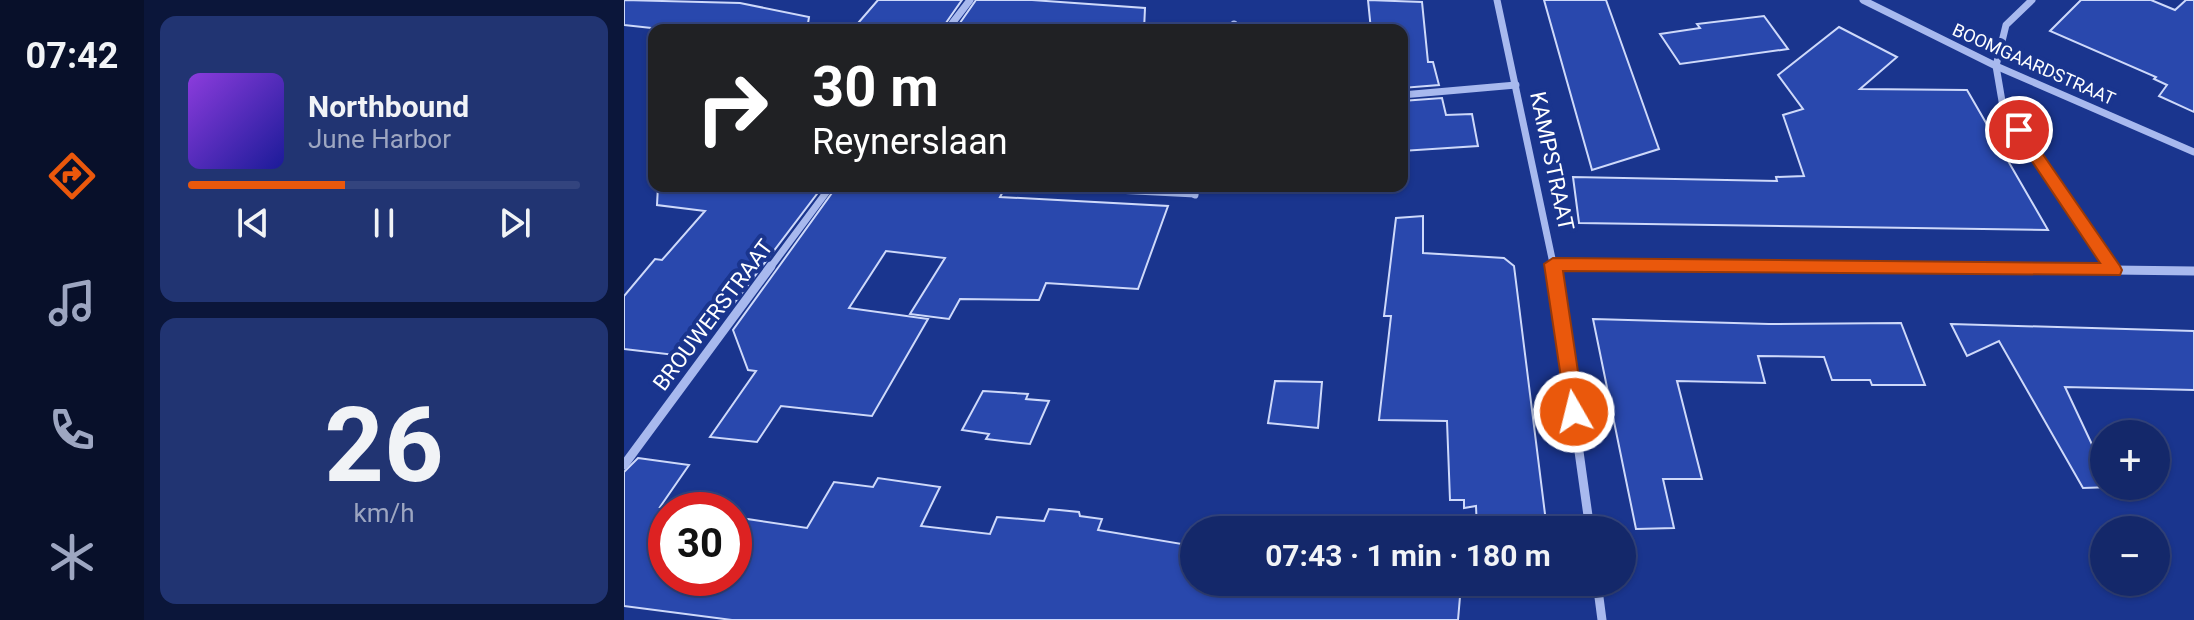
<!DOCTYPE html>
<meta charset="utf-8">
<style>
body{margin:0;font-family:Roboto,sans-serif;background:#213472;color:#f1f3f6;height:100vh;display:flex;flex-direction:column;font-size:30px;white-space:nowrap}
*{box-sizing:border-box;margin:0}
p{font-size:26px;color:#9da6c1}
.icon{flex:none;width:44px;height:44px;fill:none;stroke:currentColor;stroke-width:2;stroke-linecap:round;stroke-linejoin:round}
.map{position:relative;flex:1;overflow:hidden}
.drawer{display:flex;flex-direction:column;gap:16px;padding:16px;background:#0b163a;width:480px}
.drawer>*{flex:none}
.banner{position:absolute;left:24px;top:24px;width:760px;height:168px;border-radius:16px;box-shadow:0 2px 6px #0004,0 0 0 2px #33447e;background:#202124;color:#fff;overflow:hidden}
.tools{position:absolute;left:1466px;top:420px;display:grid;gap:16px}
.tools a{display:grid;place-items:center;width:80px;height:80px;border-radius:50%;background:#14286a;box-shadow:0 2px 6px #0004,0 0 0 2px #33447e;font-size:40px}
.speed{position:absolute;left:24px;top:492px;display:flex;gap:16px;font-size:40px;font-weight:700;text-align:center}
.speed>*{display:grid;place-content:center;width:104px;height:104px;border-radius:50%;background:#14286a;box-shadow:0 2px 6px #0004,0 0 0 2px #33447e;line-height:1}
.speed .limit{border:12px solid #d22;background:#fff;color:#111}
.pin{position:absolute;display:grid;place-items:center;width:68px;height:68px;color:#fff;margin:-34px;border:4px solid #fff;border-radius:50%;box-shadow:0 2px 8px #0007}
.me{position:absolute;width:88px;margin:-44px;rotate:352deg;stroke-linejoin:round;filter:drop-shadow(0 0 6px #0008)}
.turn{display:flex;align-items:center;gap:28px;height:168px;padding:0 32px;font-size:36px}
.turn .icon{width:104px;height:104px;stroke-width:2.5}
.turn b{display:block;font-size:56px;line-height:68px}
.drawer .card{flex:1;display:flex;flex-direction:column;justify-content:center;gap:12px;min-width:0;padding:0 28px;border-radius:16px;background:#213472}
.drawer .dial{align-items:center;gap:0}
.dial b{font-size:104px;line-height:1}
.song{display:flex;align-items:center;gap:24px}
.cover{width:96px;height:96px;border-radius:12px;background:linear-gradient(135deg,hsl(270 70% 55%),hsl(240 70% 35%))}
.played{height:8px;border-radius:4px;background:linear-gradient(90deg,#ea580c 40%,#33447e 40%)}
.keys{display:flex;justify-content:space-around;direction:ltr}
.trip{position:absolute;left:556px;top:516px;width:456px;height:80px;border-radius:40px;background:#14286a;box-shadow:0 2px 6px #0004,0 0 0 2px #33447e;font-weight:700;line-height:80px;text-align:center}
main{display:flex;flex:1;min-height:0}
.menu{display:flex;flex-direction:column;width:144px;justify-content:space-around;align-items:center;background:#08102a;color:#9da6c1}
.menu .icon{width:56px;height:56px}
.menu .active{color:#ea580c}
.menu b{font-size:36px;color:#f1f3f6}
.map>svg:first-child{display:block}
</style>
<main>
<nav class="menu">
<b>07:42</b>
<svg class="icon active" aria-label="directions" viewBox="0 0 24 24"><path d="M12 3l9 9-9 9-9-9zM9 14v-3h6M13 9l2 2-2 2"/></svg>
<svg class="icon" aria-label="music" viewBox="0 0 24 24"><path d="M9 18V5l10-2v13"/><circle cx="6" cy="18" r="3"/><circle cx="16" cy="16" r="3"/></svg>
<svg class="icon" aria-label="phone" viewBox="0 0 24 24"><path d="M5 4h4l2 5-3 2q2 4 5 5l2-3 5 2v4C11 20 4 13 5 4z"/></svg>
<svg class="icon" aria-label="climate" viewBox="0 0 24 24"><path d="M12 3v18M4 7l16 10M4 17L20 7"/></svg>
</nav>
<section class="drawer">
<div class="card">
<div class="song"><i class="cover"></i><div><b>Northbound</b><p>June Harbor</p></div></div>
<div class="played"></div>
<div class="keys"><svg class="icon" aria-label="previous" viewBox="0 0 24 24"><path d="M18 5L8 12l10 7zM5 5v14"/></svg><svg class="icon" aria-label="pause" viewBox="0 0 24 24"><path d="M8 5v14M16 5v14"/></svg><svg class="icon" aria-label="next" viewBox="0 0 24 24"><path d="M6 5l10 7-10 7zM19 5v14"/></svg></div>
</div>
<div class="card dial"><b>26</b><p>km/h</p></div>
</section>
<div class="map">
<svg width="1570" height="620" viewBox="0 0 1570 620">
<rect width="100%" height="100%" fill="#1a358e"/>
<g fill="#2948ad" stroke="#ced9fa" stroke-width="2">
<polygon points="0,0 116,3 185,17 183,30 46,30 0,25"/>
<polygon points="254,0 338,0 317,30 228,30"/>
<polygon points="352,0 408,0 521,8 520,30 331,30"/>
<polygon points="744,0 798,2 804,62 809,62 815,85 778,88 778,30 747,30"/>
<polygon points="920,0 982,0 1035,149 968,170"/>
<polygon points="1457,0 1527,0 1551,10 1562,0 1570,0 1570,112 1535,96 1543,85 1530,79 1532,77 1426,31"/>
<polygon points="1140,16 1164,49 1056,64 1036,34 1076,28 1073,24"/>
<polygon points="1215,27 1273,57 1236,89 1343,90 1424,230 955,223 949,177 1153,181 1152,177 1180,176 1159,115 1179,109 1154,75"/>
<polygon points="818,98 822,115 848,114 854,146 778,151 778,101"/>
<polygon points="34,186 199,186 102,314 96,298 51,355 0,349 0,296 31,259 38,260 81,211 33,205"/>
<polygon points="213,186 382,186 376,197 544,206 514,289 422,283 415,300 336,299 325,319 286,314 321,258 262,251 225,308 304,319 248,416 157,406 133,442 86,437 132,371 124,370 109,330"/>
<polygon points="799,216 799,253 880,258 890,266 923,530 853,530 852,506 840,508 840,500 826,500 823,421 755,420 767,316 760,316 772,218"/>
<polygon points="969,319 1145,324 1277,323 1301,385 1248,385 1246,380 1208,380 1200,357 1134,356 1141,383 1053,381 1078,479 1039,479 1050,528 1012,529"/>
<polygon points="1327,324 1570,331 1570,390 1441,387 1480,470 1480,486 1489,487 1459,488 1375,341 1343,356"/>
<polygon points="651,381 698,382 694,428 644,423"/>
<polygon points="359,391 404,394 402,399 425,401 406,444 362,439 365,434 338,430"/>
<polygon points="14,458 65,465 36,507 42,508 42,578 110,578 110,517 183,528 210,482 249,487 254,478 316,487 297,526 366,534 373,517 420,521 425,509 455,512 456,516 478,519 474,530 570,546 570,582 820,582 837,585 834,620 108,620 0,606 0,472"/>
</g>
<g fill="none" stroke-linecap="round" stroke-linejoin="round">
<polyline stroke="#a8b9ee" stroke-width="5" points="393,186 571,195"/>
<g stroke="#a8b9ee" stroke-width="7">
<polyline points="873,0 930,268"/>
<polyline points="1239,0 1372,66 1570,152"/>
<polyline points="1408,0 1382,25 1372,66 1379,107 1489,268"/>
<polyline points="323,30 346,0"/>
<polyline points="609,30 610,24"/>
<polyline points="778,95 892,85"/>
<polyline points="571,195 572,186"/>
<polyline points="929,264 1339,268"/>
<polyline points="146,268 207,186"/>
</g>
<g stroke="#a8b9ee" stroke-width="9">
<polyline points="929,266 966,530"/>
<polyline points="1156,266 1570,271"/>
<polyline points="1488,266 1490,270"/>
<polyline points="0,465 147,266"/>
<polyline points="973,582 978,620"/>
</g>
</g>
<polygon fill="#ea580c" stroke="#983908" stroke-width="2" points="1395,125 1400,127 1496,266 1498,270 1496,275 939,271 960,412 957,418 950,421 943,418 920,264 929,258 1476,263 1387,130"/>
<g text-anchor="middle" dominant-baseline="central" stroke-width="8" stroke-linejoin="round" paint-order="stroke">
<g font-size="18" fill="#fff" stroke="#1a358e">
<text transform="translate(1410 64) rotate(24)">BOOMGAARDSTRAAT</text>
</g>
<g font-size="22" fill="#fff" stroke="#1a358e">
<text transform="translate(928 161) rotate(78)">KAMPSTRAAT</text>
<text transform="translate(89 315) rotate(-53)">BROUWERSTRAAT</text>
</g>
</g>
</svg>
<div class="tools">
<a>+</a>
<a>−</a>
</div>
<div class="speed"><div class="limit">30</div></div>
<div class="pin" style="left:1395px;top:130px;background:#d93025"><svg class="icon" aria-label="arrive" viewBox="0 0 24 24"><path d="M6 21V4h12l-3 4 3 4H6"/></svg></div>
<svg class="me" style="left:950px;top:412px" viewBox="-20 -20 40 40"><circle r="17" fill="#ea580c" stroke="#fff" stroke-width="3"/><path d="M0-11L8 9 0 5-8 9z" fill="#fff"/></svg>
<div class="trip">07:43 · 1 min · 180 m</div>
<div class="banner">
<div class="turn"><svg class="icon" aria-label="right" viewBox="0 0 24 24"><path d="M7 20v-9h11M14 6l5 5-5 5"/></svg><div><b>30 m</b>Reynerslaan</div></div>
</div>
</div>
</main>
